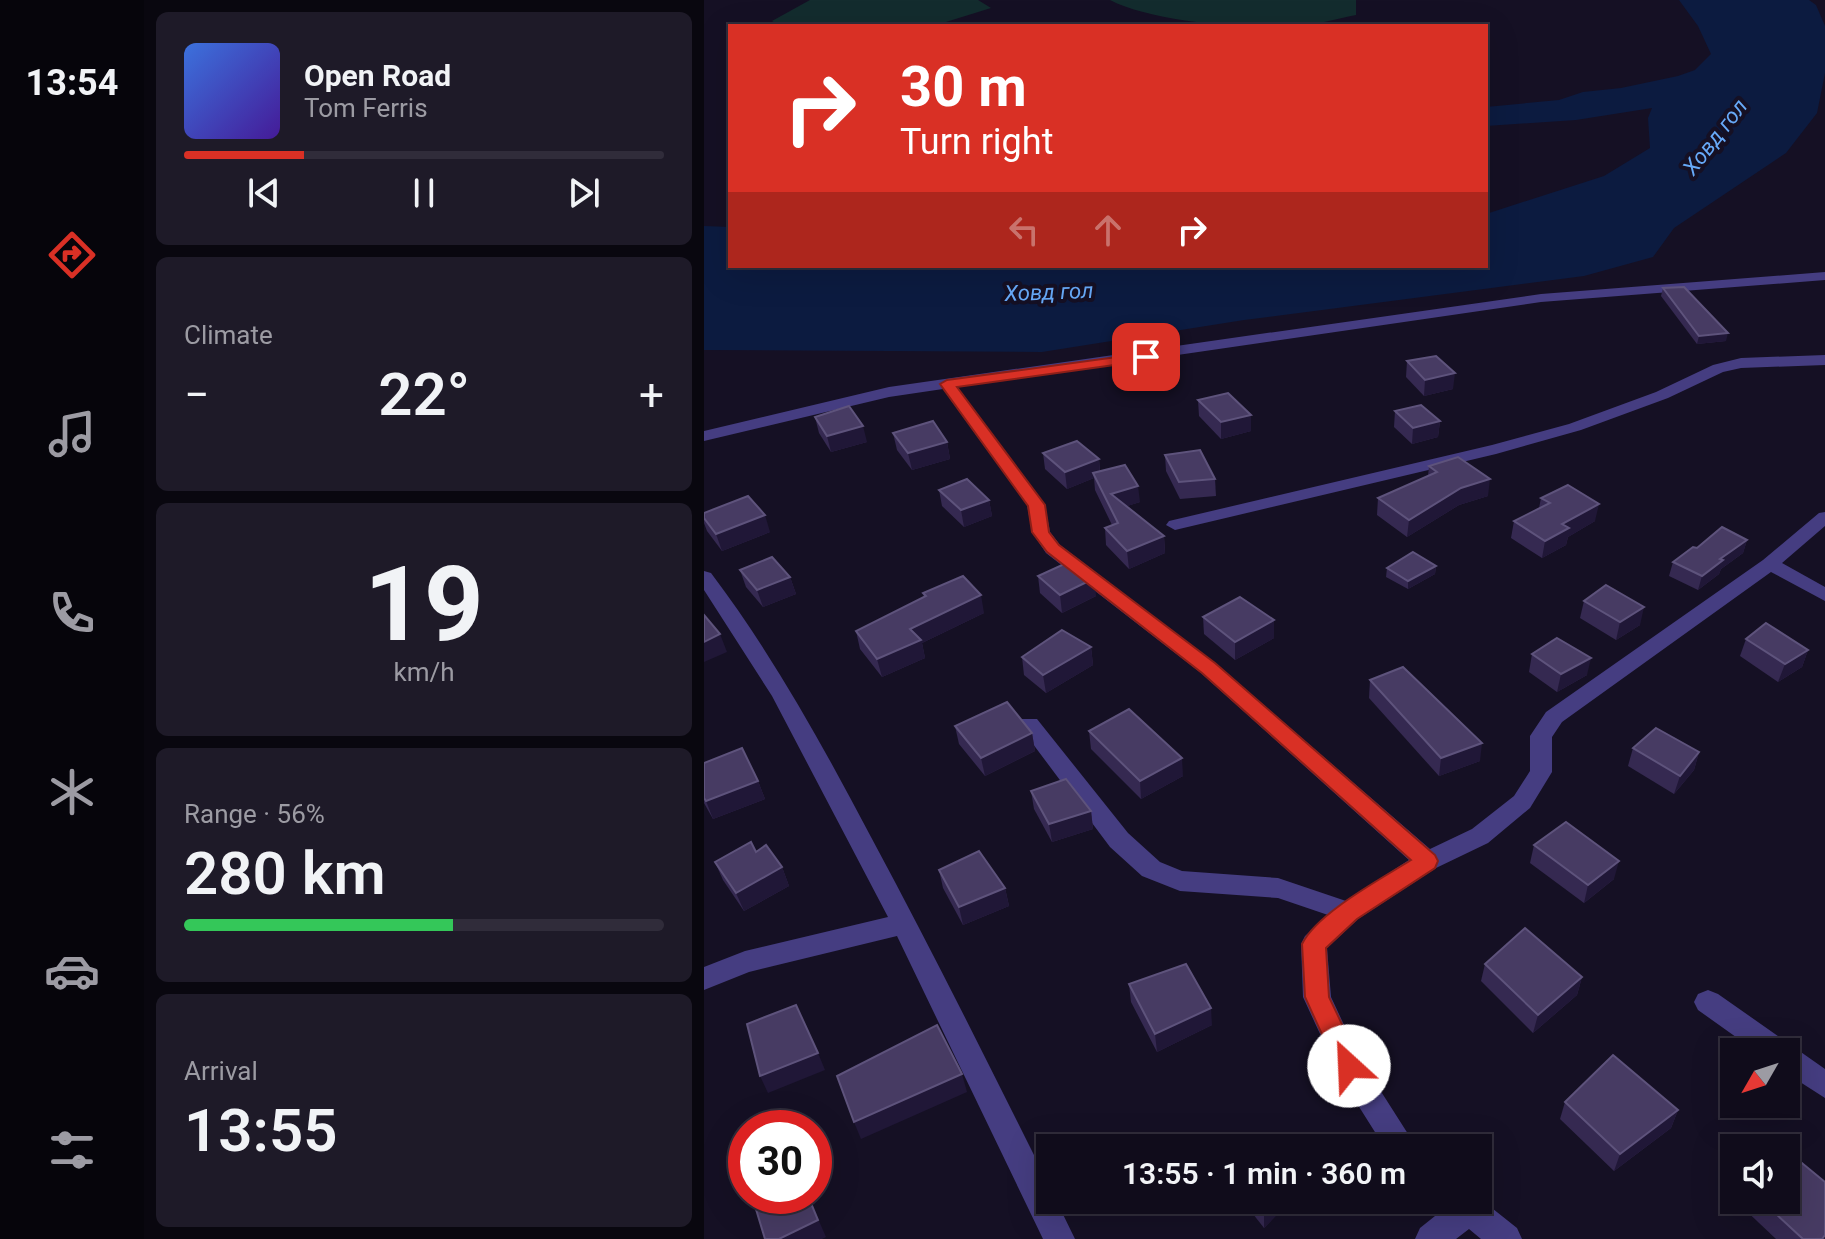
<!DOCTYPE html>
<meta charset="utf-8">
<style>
body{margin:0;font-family:Roboto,sans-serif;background:#1e1a28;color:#f1f3f6;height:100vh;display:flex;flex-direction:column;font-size:30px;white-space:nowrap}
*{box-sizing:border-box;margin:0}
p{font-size:26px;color:#9c9ba3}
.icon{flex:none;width:44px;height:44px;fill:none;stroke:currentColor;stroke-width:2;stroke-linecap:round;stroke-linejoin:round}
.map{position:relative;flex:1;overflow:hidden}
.drawer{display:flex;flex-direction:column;gap:12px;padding:12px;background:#09070f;width:560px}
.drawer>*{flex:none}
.hud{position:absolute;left:24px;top:24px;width:760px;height:244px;border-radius:0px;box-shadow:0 8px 32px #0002,0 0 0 2px #302c3a;background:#d93025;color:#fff;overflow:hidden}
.needle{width:52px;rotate:231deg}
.tools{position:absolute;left:1016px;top:1038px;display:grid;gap:16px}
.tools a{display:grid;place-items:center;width:80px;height:80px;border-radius:0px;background:#100c1b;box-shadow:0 8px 32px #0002,0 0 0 2px #302c3a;font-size:40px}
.speed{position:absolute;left:24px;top:1110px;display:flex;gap:16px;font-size:40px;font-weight:700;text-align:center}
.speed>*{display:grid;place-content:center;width:104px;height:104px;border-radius:50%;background:#100c1b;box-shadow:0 8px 32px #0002,0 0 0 2px #302c3a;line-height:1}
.speed .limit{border:12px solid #d22;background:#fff;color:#111}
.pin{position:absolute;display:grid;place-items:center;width:68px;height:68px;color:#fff;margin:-34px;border-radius:16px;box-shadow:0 4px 12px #0006}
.me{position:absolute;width:88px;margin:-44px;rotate:335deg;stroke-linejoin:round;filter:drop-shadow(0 0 6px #0008)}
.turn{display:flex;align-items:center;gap:28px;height:168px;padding:0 40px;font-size:36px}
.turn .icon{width:104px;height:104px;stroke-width:2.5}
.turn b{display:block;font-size:56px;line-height:68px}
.lanes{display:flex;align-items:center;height:76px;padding:0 40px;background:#0003;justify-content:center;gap:40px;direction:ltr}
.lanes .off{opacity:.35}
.big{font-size:60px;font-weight:600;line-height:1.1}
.drawer .widget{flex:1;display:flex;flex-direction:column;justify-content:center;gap:12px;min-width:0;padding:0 28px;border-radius:12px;background:#1e1a28}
.drawer .dial{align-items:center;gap:0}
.dial b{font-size:104px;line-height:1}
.song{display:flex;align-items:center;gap:24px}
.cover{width:96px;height:96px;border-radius:12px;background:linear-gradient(135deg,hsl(220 70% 55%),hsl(260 70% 35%))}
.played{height:8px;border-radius:4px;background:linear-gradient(90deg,#d93025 25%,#302c3a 25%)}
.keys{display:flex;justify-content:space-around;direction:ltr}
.heat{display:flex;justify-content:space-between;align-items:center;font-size:44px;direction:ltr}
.charge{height:12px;border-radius:6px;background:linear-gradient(90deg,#34c759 56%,#302c3a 0)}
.trip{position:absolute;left:332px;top:1134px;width:456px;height:80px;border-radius:0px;background:#100c1b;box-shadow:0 8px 32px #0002,0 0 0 2px #302c3a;font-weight:600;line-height:80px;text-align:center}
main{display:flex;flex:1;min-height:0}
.tab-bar{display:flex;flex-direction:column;width:144px;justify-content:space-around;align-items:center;background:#06050b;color:#9c9ba3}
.tab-bar .icon{width:56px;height:56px}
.tab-bar .selected{color:#d93025}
.tab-bar b{font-size:36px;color:#f1f3f6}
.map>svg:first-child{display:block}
</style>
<main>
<nav class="tab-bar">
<b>13:54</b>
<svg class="icon selected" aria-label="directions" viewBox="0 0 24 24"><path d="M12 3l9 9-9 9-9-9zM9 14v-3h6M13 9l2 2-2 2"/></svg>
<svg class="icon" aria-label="music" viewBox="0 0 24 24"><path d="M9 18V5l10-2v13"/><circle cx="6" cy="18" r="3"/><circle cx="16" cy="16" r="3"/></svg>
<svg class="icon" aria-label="phone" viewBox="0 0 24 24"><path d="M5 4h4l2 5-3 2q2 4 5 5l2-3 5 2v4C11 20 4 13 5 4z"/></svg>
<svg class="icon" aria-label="climate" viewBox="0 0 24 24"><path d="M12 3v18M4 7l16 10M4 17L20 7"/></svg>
<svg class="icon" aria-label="car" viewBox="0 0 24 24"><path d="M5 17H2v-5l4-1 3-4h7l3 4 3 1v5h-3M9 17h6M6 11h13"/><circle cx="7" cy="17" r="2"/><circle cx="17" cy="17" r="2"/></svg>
<svg class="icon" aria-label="filters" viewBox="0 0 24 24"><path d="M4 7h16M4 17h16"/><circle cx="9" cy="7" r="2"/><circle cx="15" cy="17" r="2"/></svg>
</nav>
<section class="drawer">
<div class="widget">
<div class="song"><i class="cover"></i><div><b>Open Road</b><p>Tom Ferris</p></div></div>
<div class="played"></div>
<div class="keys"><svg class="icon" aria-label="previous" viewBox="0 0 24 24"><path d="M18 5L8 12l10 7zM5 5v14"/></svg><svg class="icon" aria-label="pause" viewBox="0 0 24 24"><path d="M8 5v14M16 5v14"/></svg><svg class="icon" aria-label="next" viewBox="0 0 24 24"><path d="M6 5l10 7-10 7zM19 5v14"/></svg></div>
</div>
<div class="widget"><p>Climate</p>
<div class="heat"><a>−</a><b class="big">22°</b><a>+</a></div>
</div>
<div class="widget dial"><b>19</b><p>km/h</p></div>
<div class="widget"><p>Range · 56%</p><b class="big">280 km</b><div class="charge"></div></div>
<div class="widget"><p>Arrival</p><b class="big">13:55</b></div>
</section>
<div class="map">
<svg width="1121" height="1239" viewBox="0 0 1121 1239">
<rect width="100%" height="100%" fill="#151024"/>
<g fill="#132c2e">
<polygon points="106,0 274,0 287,8 229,26 76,26 68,21"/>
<path d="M 406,0 L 652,0 L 652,15 C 632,19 611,25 590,26 C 543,29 448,22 406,0 Z"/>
</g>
<polygon fill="#0c1b40" points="975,0 1105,0 1112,5 1121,26 1121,73 1113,113 1082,153 970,228 949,257 880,276 540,320 338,352 0,350 0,226 26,227 26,266 782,266 782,214 900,176 946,148 944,118 948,108 872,120 782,126 782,107 855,100 879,92 917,88 974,76 991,70 1007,54 994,26"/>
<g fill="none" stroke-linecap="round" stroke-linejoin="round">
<g fill="#453d81" fill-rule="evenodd">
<polygon points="1121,272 1121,280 837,302 253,387 341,505 346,532 356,545 511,663 726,849 768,829 810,796 826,771 826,736 842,712 1059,560 1115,513 1121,512 1121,526 1078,563 1121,587 1121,601 1067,572 858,722 848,737 848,772 826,808 784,843 732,868 654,919 623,948 627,997 655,1057 713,1148 681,1148 635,1075 599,997 597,944 601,936 624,915 574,898 476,891 438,876 406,847 314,724 317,719 333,719 424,833 456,862 478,871 574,878 642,901 705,860 497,673 342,553 328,532 323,505 239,389 185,397 0,441 0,431 185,387 837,294"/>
<polygon points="1121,355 1121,365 1037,368 1019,372 964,398 877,430 792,454 471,530 462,525 465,521 788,445 865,424 952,392 1009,365 1037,358"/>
<path d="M 0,571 L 7,573 C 69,655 119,746 167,837 C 229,952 287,1069 346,1187 L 346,1200 L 352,1200 L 371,1239 L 339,1239 L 193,936 L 45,972 L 0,990 L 0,967 L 41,951 L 184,917 L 68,696 L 0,590 Z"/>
<polygon points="1004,990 1014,994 1121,1069 1121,1098 1082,1073 1082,1052 1053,1052 994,1010 990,1002 994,994"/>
<polygon points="774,1197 813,1228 818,1239 777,1239 765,1229 752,1239 711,1239 716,1228 741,1208 738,1200 774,1200"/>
</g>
</g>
<g fill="#352951">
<polygon points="959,288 1022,341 993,344 957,296"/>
<polygon points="703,361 749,389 720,396 702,377"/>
<polygon points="494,400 547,431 517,439 495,416"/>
<polygon points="691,411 736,421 734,437 708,444 690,427"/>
<polygon points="111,417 163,442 127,452 115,433"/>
<polygon points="189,433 243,442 246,459 208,470 193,450"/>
<polygon points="339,453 395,459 396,471 436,502 423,506 460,536 461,553 425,569 402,545 401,528 408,525 391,490 390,478 363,489 341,469"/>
<polygon points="461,455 511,479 512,496 476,499 462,471"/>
<polygon points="725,466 784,496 755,505 703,537 673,515 674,498 724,476"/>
<polygon points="235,490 285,500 288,516 260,527 238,506"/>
<polygon points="837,498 891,521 864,537 862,545 838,558 807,538 810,521 835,508"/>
<polygon points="0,513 66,532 18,551 3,531 0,523"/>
<polygon points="1043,540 1039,553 1017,569 1015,574 994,590 965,576 969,562 993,548"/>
<polygon points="732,566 731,574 704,589 682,577 683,568"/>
<polygon points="36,570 86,577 92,594 59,607 42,587"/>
<polygon points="334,576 392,596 358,613 336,593"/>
<polygon points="219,593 280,613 218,643 221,658 178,677 156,649 152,631 220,597"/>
<polygon points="880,601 936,625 912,640 876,618"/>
<polygon points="499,617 570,638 531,660 500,634"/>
<polygon points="1042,639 1104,650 1098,667 1074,682 1036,656"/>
<polygon points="387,647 389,665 342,693 320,675 318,657"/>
<polygon points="828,654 883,675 853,692 825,672"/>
<polygon points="666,680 776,761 735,776 665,698"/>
<polygon points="251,726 328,733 331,751 281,776 255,744"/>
<polygon points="385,731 479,776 437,799 387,749"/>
<polygon points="929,748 995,752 990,770 970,794 924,766"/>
<polygon points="0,763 54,781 61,799 9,819 0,803"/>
<polygon points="327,791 387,811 389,829 348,842 330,809"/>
<polygon points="830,845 910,879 880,903 826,863"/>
<polygon points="52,852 78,867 85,886 40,911 19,880 11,862"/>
<polygon points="235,870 301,888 305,906 259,925 239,888"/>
<polygon points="781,964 878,977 873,995 829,1033 777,981"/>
<polygon points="425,984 508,1025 453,1052 427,1002"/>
<polygon points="861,1102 974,1110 967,1128 910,1171 856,1119"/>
<polygon points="538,1200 587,1200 560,1228"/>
<polygon points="1037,1200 1082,1200 1121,1239 1072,1239 1035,1204"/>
</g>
<g fill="#201737">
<polygon points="1024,333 1022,341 993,344 995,336"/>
<polygon points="751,373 749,389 720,396 721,380"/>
<polygon points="547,415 547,431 517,439 517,422"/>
<polygon points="736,421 734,437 708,444 709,428"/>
<polygon points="159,426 163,442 127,452 123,436"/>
<polygon points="243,442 246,459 208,470 204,453"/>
<polygon points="395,459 396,476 389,473 390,478 363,489 361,472"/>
<polygon points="786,479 784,496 755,505 703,537 705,520 757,488"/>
<polygon points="434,486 436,502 408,511 407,494"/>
<polygon points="285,500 288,516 260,527 257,510"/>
<polygon points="895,504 891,521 864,537 862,545 838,558 841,541 858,524"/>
<polygon points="61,515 66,532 18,551 12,534"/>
<polygon points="460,536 461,553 425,569 423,551"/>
<polygon points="1043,540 1039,553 1017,569 1015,574 994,590 998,576 1016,559"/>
<polygon points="732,566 731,574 704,589 704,581"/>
<polygon points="86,577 92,594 59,607 53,590"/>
<polygon points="391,578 392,596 358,613 356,595"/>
<polygon points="277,595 280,613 218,643 221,658 178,677 173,659 206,629"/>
<polygon points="940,607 936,625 912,640 916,622"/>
<polygon points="570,620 570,638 531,660 531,642"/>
<polygon points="16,634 23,652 0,662 0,642"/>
<polygon points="387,647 389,665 342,693 339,675"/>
<polygon points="1104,650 1098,667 1074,682 1081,664"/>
<polygon points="887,658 883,675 853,692 857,674"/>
<polygon points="328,733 331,751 281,776 277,758"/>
<polygon points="778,743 776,761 735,776 737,758"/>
<polygon points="995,752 990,770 970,794 976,776"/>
<polygon points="478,758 479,776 437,799 436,781"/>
<polygon points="54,781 61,799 9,819 2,801"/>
<polygon points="387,811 389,829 348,842 345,824"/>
<polygon points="915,861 910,879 880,903 884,885"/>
<polygon points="78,867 85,886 40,911 32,893"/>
<polygon points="301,888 305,906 259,925 255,907"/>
<polygon points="878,977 873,995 829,1033 834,1015"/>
<polygon points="507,1008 508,1025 453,1052 451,1034"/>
<polygon points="114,1053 121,1070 64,1093 56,1076"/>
<polygon points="258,1074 263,1092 157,1139 150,1122"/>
<polygon points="974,1110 967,1128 910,1171 916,1154"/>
<polygon points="104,1196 122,1237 118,1239 75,1239"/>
<polygon points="571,1200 587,1200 560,1228 560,1212"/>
</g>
<g fill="#473b63" stroke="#5e537c" stroke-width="2">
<polygon points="980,287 1024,333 995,336 959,288"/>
<polygon points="732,356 751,373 721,380 703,361"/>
<polygon points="524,393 547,415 517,422 494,400"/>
<polygon points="717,405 736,421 709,428 691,411"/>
<polygon points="145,406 159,426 123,436 111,417"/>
<polygon points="229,421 243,442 204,453 189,433"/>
<polygon points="373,441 395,459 361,472 339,453"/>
<polygon points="496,450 511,479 475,482 461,455"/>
<polygon points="754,457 786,479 757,488 705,520 674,498 733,472 725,466"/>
<polygon points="421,465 434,486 407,494 460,536 423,551 401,528 414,523 389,473"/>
<polygon points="263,479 285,500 257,510 235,490"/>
<polygon points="864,485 895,504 858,524 865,528 841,541 810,521 846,503 837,498"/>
<polygon points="44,496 61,515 12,534 0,518 0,513"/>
<polygon points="1018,527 1043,540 1016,559 1019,560 998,576 969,562 989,547 993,548"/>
<polygon points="709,552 732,566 704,581 683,568"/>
<polygon points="68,557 86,577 53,590 36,570"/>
<polygon points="367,561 391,578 356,595 334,576"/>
<polygon points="259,576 277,595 206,629 217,640 173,659 152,631 222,596 219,593"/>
<polygon points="902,585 940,607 916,622 880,601"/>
<polygon points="536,597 570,620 531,642 499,617"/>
<polygon points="0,615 16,634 0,642"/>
<polygon points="1062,623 1104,650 1081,664 1042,639"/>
<polygon points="358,630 387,647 339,675 318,657"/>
<polygon points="853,638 887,658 857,674 828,654"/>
<polygon points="699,667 778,743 737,758 666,680"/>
<polygon points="303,702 328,733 277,758 251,726"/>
<polygon points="425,709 478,758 436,781 385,731"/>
<polygon points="952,728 995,752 976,776 929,748"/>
<polygon points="38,748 54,781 2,801 0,798 0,763"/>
<polygon points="362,779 387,811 345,824 327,791"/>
<polygon points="862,822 915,861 884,885 830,845"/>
<polygon points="47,842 52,852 62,845 78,867 32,893 11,862"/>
<polygon points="275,851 301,888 255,907 235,870"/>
<polygon points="821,928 878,977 834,1015 781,964"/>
<polygon points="482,964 507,1008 451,1034 425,984"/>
<polygon points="92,1005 114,1053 56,1076 43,1024"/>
<polygon points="233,1025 258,1074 150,1122 133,1076"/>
<polygon points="909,1055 974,1110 916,1154 861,1102"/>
<polygon points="564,1138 573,1148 552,1148"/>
<polygon points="1093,1159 1121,1182 1121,1235 1118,1239 1099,1239 1057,1200 1082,1200 1082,1170"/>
<polygon points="48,1196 104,1196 114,1220 75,1239 61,1239"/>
<polygon points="551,1200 571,1200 560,1212"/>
</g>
<path fill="#d93025" stroke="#8d1f18" stroke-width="2" d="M 442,353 L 448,357 L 446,360 L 253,387 L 341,505 L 345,532 L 355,545 L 511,663 L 731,855 L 734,861 L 731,868 L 653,919 L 622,948 L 625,997 L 658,1066 L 655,1074 L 645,1078 L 636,1074 L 601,997 L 598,944 C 613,913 677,879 707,860 L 498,673 L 343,552 L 328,532 L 324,506 L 236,384 L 243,380 Z"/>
<g text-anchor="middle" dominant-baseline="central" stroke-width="8" stroke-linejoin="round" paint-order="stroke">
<g font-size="22" font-style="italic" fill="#67a9f8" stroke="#151024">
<text transform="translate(1011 137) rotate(-52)">Ховд гол</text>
<text transform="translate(345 292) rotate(-2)">Ховд гол</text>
</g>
</g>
</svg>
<div class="tools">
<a><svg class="needle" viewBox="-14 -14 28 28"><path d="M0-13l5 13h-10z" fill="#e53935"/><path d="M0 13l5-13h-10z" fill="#9c9ba3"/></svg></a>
<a><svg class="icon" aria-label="sound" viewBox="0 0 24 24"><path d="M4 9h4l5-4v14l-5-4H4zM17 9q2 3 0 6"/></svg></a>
</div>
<div class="speed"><div class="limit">30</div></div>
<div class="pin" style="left:442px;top:357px;background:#d93025"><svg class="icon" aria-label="arrive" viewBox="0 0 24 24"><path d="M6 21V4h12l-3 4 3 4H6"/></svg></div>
<svg class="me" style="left:645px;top:1066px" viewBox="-20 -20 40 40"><circle r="19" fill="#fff"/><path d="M0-13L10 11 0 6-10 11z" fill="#d93025"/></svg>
<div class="trip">13:55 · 1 min · 360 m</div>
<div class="hud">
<div class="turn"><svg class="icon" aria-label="right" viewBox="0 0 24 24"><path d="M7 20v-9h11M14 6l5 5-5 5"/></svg><div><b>30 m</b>Turn right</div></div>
<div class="lanes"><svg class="icon off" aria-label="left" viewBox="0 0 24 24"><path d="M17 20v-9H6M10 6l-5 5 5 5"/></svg><svg class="icon off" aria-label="ahead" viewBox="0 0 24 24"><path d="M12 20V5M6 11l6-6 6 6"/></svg><svg class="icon" aria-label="right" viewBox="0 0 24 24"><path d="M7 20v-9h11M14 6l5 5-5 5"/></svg></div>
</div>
</div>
</main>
